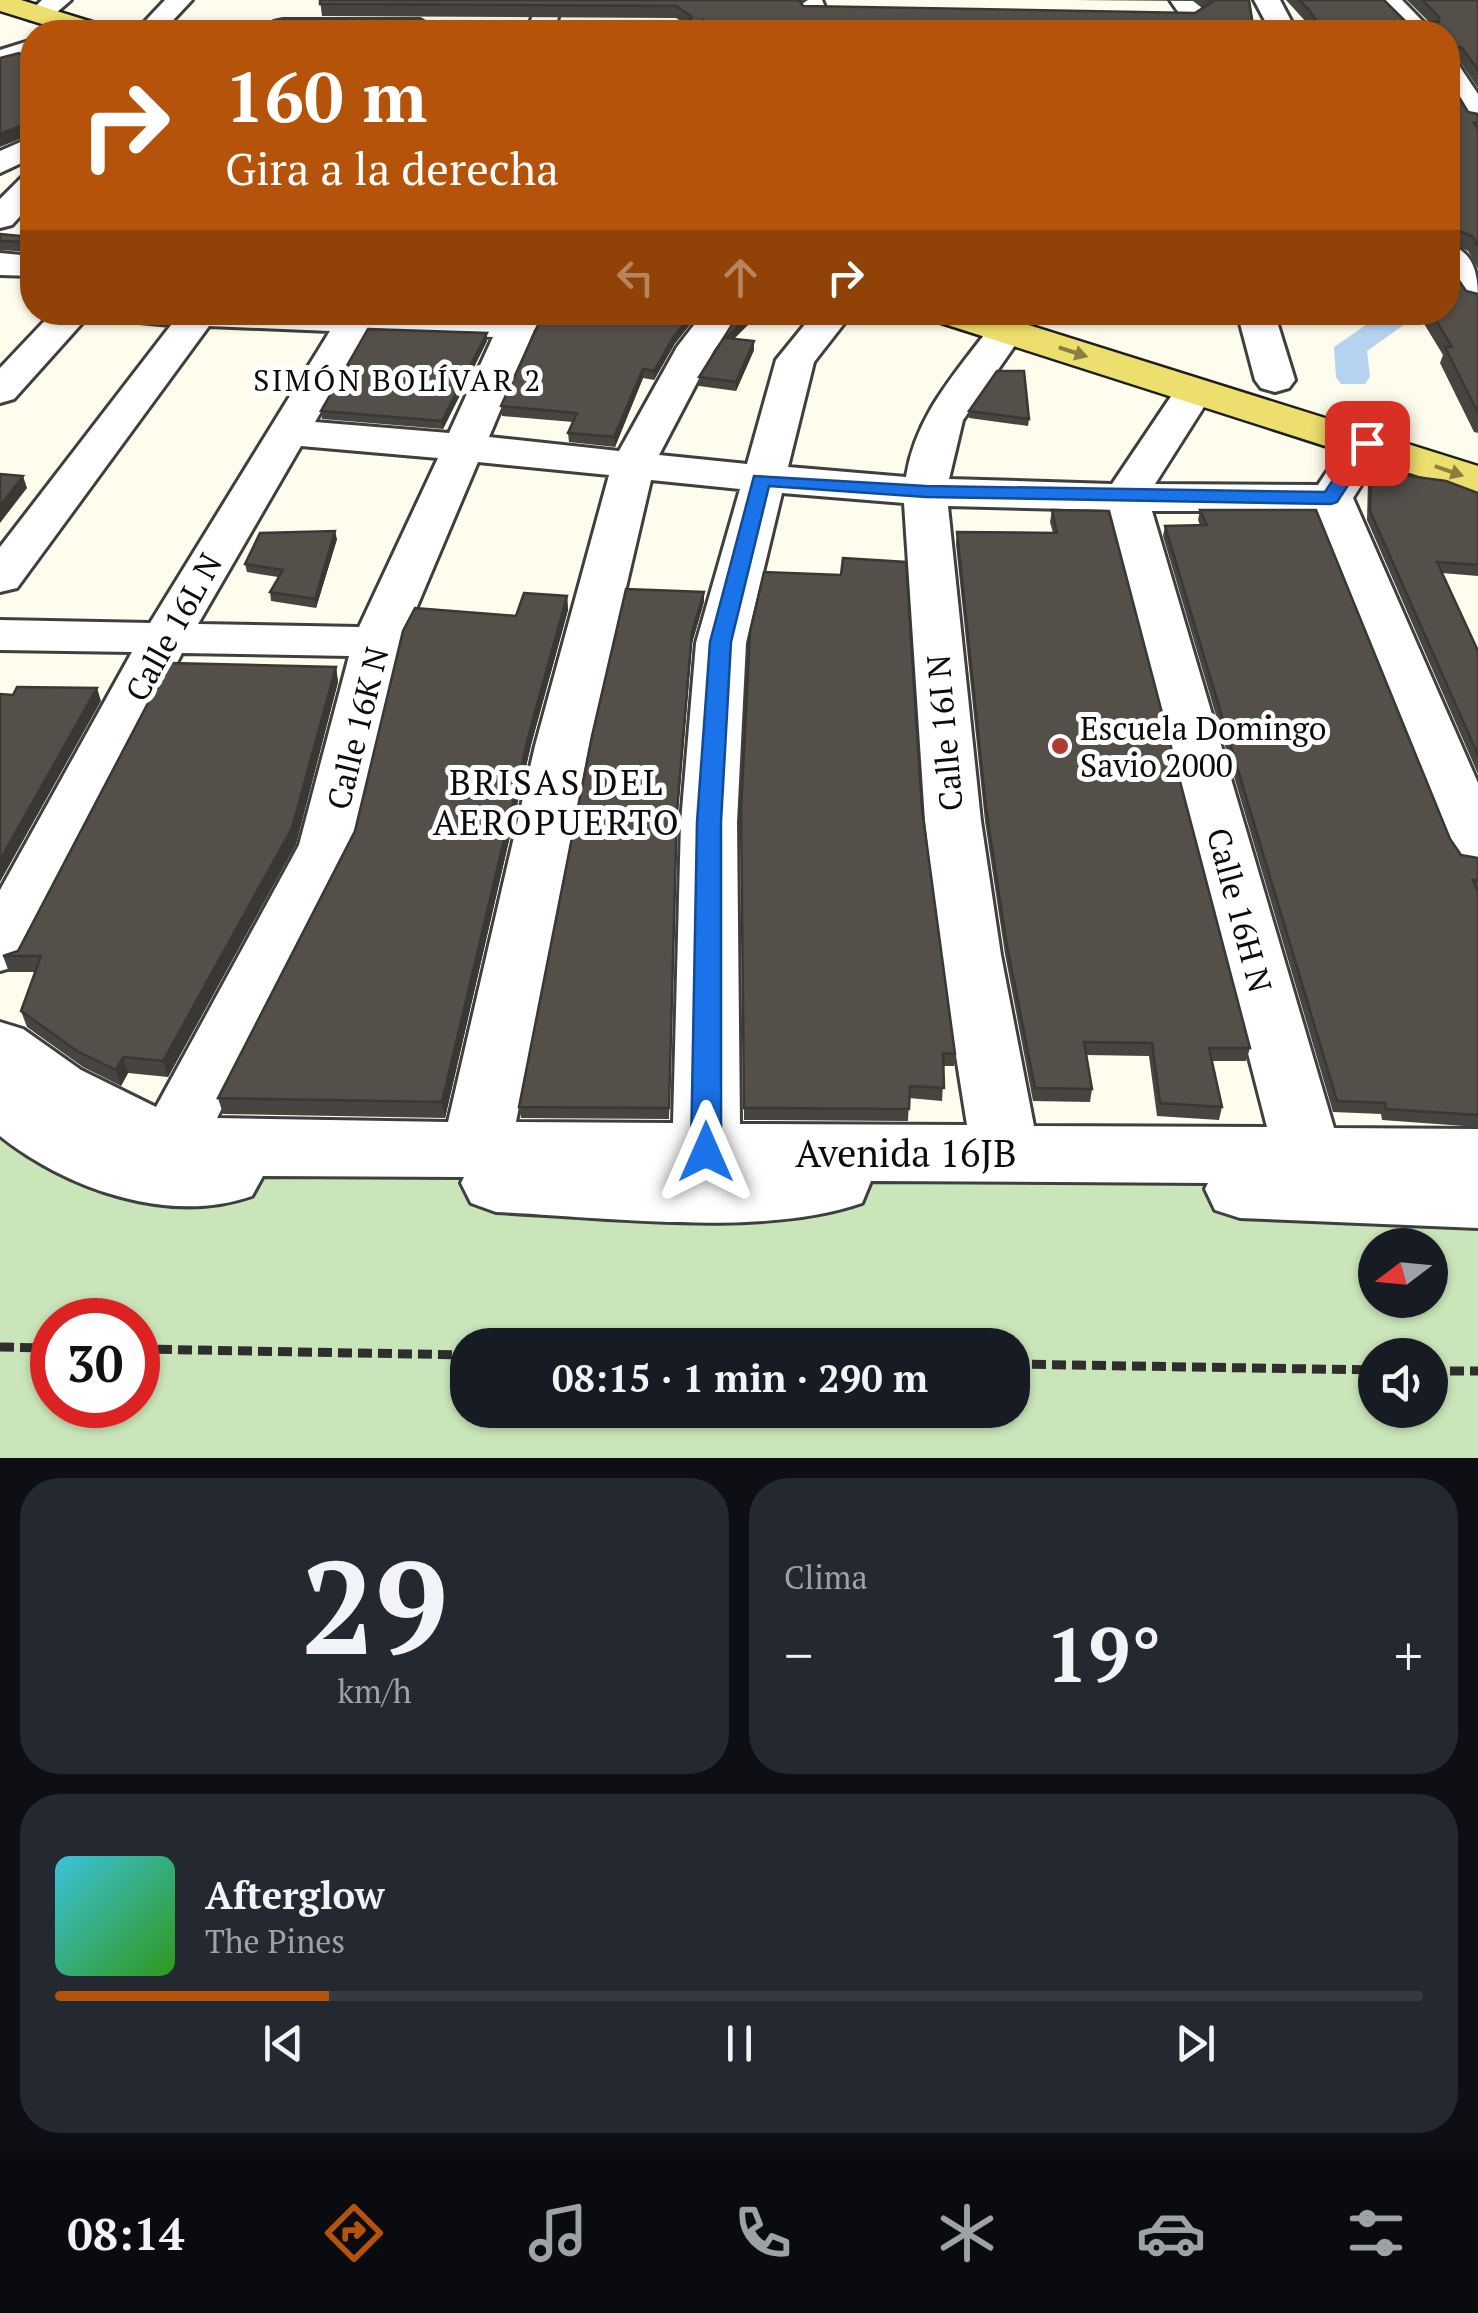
<!DOCTYPE html>
<html lang="es">
<meta charset="utf-8">
<style>
body{margin:0;font-family:"PT Serif",serif;background:#242831;color:#f1f3f6;height:100vh;display:flex;flex-direction:column;font-size:38px;white-space:nowrap}
*{box-sizing:border-box;margin:0}
p{font-size:32px;color:#9ea1a6}
.icon{flex:none;width:55px;height:55px;fill:none;stroke:currentColor;stroke-width:2;stroke-linecap:round;stroke-linejoin:round}
.map{position:relative;height:1458px;overflow:hidden}
.details{display:flex;flex-direction:column;gap:20px;padding:20px;background:#0d0f14;flex:1}
.details>*{flex:none}
.guide{position:absolute;left:20px;top:20px;width:1440px;height:305px;border-radius:40px;box-shadow:0 2px 8px #0004;background:#b45309;color:#fff;overflow:hidden}
.needle{width:65px;rotate:254deg}
.controls{position:absolute;left:1358px;top:1228px;display:grid;gap:20px}
.controls a{display:grid;place-items:center;width:90px;height:90px;border-radius:50%;background:#171b24;box-shadow:0 2px 8px #0004;font-size:50px}
.speed{position:absolute;left:30px;top:1298px;display:flex;gap:20px;font-size:50px;font-weight:700;text-align:center}
.speed>*{display:grid;place-content:center;width:130px;height:130px;border-radius:50%;background:#171b24;box-shadow:0 2px 8px #0004;line-height:1}
.speed .limit{border:15px solid #d22;background:#fff;color:#111}
.pin{position:absolute;display:grid;place-items:center;width:85px;height:85px;color:#fff;margin:-42px;border-radius:20px;box-shadow:0 5px 15px #0006}
.me{position:absolute;width:110px;margin:-55px;rotate:0deg;stroke-linejoin:round;filter:drop-shadow(0 0 8px #0008)}
.turn{display:flex;align-items:center;gap:35px;height:210px;padding:0 40px;font-size:45px}
.turn .icon{width:130px;height:130px;stroke-width:2.5}
.turn b{display:block;font-size:70px;line-height:85px}
.lanes{display:flex;align-items:center;height:95px;padding:0 40px;background:#0003;justify-content:center;gap:50px;direction:ltr}
.lanes .off{opacity:.35}
.big{font-size:75px;font-weight:700;line-height:1.1}
.details .widget{flex:1;display:flex;flex-direction:column;justify-content:center;gap:15px;min-width:0;padding:0 35px;border-radius:40px;background:#242831}
.details .dial{align-items:center;gap:0}
.dial b{font-size:130px;line-height:1}
.song{display:flex;align-items:center;gap:30px}
.cover{width:120px;height:120px;border-radius:15px;background:linear-gradient(135deg,hsl(190 70% 55%),hsl(110 70% 35%))}
.played{height:10px;border-radius:5px;background:linear-gradient(90deg,#b45309 20%,#363941 20%)}
.keys{display:flex;justify-content:space-around;direction:ltr}
.heat{display:flex;justify-content:space-between;align-items:center;font-size:55px;direction:ltr}
.details .tiles{flex:1;display:grid;gap:20px;grid-template-columns:1fr 1fr}
.widget:last-child{grid-column:span 2}
.trip{position:absolute;left:450px;top:1328px;width:580px;height:100px;border-radius:40px;background:#171b24;box-shadow:0 2px 8px #0004;font-weight:700;line-height:100px;text-align:center}
.tab-bar{display:flex;height:160px;justify-content:space-around;align-items:center;background:#090b0e;color:#9ea1a6}
.tab-bar .icon{width:70px;height:70px}
.tab-bar .selected{color:#b45309}
.tab-bar b{font-size:45px;color:#f1f3f6}
.map>svg:first-child{display:block}
</style>
<div class="map">
<svg width="1478" height="1458" viewBox="0 0 1478 1458">
<rect width="100%" height="100%" fill="#fdfced"/>
<path fill="#cae5b9" fill-rule="evenodd" d="M 0,1057 L 170,1148 L 1478,1168 L 1478,1458 L 0,1458 ZM 1375,1245 L 1430,1245 L 1430,1300 L 1375,1300 ZM 52,1320 L 138,1320 L 138,1405 L 52,1405 ZM 468,1345 L 1012,1345 L 1012,1410 L 468,1410 ZM 1375,1355 L 1430,1355 L 1430,1410 L 1375,1410 Z"/>
<g fill="none" stroke-linecap="round" stroke-linejoin="round">
<polygon fill="#b5d3f1" fill-rule="evenodd" points="1368,312 1401,312 1408,322 1367,351 1370,377 1365,384 1341,384 1336,377 1334,347 1373,320"/>
<g stroke="#3f3f3f" stroke-width="6">
<g id="minor">
<polygon points="42,0 71,0 48,20 30,20 26,15"/>
<polygon points="165,0 192,0 162,32 135,32"/>
<polygon points="538,0 564,0 553,32 527,32"/>
<polygon points="796,0 822,0 835,32 809,32"/>
<polygon points="1170,0 1196,0 1218,32 1192,32"/>
<polygon points="1254,0 1280,0 1297,32 1271,32"/>
<polygon points="1374,0 1402,0 1433,32 1406,32"/>
<polygon points="283,20 420,20 433,28 430,32 273,32 270,28 274,22"/>
<polygon points="32,40 32,57 0,67 0,50"/>
<polygon points="1448,62 1458,64 1478,94 1478,126 1468,123 1448,92"/>
<polygon points="32,137 32,158 0,173 0,151"/>
<polygon points="32,175 32,203 12,225 0,228 0,199 21,178"/>
<path d="M 1448,245 C 1478,252 1478,281 1478,307 L 1465,304 L 1448,279 Z"/>
<polygon points="0,253 32,256 32,276 0,275"/>
<polygon points="53,312 92,312 14,399 0,403 0,368"/>
<path d="M 113,312 L 548,312 L 534,330 L 489,437 L 619,451 L 677,347 L 704,312 L 742,312 L 714,350 L 659,455 L 747,464 L 776,360 L 815,312 L 853,312 L 814,362 L 788,467 L 906,477 C 916,414 956,373 993,323 L 1006,320 L 1019,323 L 1025,331 L 963,420 L 949,479 L 1112,484 L 1180,383 L 1194,379 L 1208,383 L 1214,391 L 1155,484 L 1318,485 L 1352,434 L 1367,430 L 1382,434 L 1388,443 L 1353,498 L 1478,783 L 1478,867 L 1458,862 L 1450,848 L 1314,511 L 1152,511 L 1334,1128 L 1478,1129 L 1478,1228 L 1240,1218 L 1215,1210 L 1205,1189 L 1208,1183 L 871,1181 L 862,1203 C 763,1238 602,1217 496,1212 L 471,1203 L 461,1183 L 464,1177 L 263,1176 L 252,1196 C 170,1225 66,1189 0,1136 L 0,1022 L 23,1029 L 81,1070 L 156,1107 L 299,845 L 349,656 L 182,653 L 21,965 L 0,971 L 0,890 L 132,652 L 0,650 L 0,620 L 150,623 L 330,331 L 209,326 L 17,588 L 0,592 L 0,547 L 171,325 L 118,320 ZM 367,332 L 493,337 L 449,433 L 315,422 ZM 301,446 L 438,458 L 359,627 L 198,624 ZM 478,462 L 609,475 L 535,746 L 448,1122 L 217,1118 L 355,845 L 402,642 ZM 651,480 L 740,489 L 696,643 L 681,822 L 673,1123 L 516,1122 L 589,746 ZM 782,493 L 904,503 L 925,821 L 940,955 L 967,1125 L 740,1124 L 737,822 L 746,643 ZM 948,506 L 1108,510 L 1267,1127 L 1034,1126 L 1001,955 L 981,821 Z"/>
<polygon points="1237,312 1274,312 1295,380 1289,388 1275,392 1261,388 1255,380"/>
</g>
</g>
<g stroke="#1d1d1d" stroke-width="5">
<g id="major">
<polygon points="0,0 21,0 105,26 109,32 68,32 0,11"/>
<polygon points="927,312 987,312 1478,466 1478,495 932,320"/>
</g>
</g>
<g stroke="#2e2e2e" stroke-width="9" stroke-dasharray="14 6" stroke-linecap="butt">
<polyline points="0,1347 52,1348"/>
<polyline points="138,1349 468,1355"/>
<polyline points="1012,1364 1375,1370"/>
<polyline points="1430,1371 1478,1371"/>
</g>
<use href="#minor" fill="#fff" fill-rule="evenodd"/>
<use href="#major" fill="#eddf6d" fill-rule="evenodd"/>
</g>
<g fill="#48443f">
<polygon points="320,0 808,0 802,4 803,6 1195,13 1202,8 1193,1 1074,0 1249,0 1254,32 348,32 346,23 681,21 676,18 322,16"/>
<polygon points="1286,0 1384,0 1406,22 1429,22 1407,0 1478,0 1478,88 1459,60 1449,58 1448,32 1313,32 1307,23"/>
<polygon points="1448,59 1448,79 1468,112 1478,114 1478,269 1468,251 1450,243 1449,266 1466,291 1478,294 1478,433 1474,432 1440,363 1443,355 1423,322 1426,312 1448,312"/>
<polygon points="0,234 31,237 32,248 29,252 0,250"/>
<polygon points="487,333 487,341 443,429 322,419 321,411"/>
<polygon points="734,339 754,341 754,350 736,391 699,386 699,377"/>
<polygon points="674,345 654,380 643,378 615,447 569,442 568,433 573,422 502,416 501,406"/>
<polygon points="969,411 1029,419 1028,426 969,418"/>
<polygon points="1371,471 1478,493 1478,576 1442,573 1478,651 1478,774 1367,520 1368,481"/>
<polygon points="1052,510 1250,1048 1246,1061 1212,1061 1222,1107 1219,1120 1157,1116 1149,1056 1086,1055 1092,1089 1090,1102 1033,1101 1005,954 985,821 956,544 957,532 1053,533 1050,522"/>
<polygon points="1200,510 1450,839 1461,855 1478,858 1478,1127 1382,1120 1381,1114 1333,1112 1163,536 1165,526 1200,525 1198,520"/>
<polygon points="337,539 316,608 271,601 270,592 278,577 247,572 245,564"/>
<polygon points="567,596 568,610 531,745 445,1118 223,1114 218,1098 516,616"/>
<polygon points="704,602 692,643 677,822 669,1119 521,1118 519,1107"/>
<polygon points="336,667 338,682 296,844 168,1077 128,1073 121,1086 83,1067 27,1027 21,1011 35,972 9,972 3,956 18,951"/>
<polygon points="922,809 955,1054 954,1066 944,1066 942,1101 909,1098 908,1121 744,1120 741,810"/>
</g>
<g fill="#3b3733">
<polygon points="30,122 32,134 0,147 0,134"/>
<polygon points="31,237 32,248 29,252 26,242"/>
<polygon points="693,312 700,312 674,345 654,380 654,371 674,336"/>
<polygon points="752,312 761,312 726,347 726,338"/>
<polygon points="487,333 487,341 443,429 442,421"/>
<polygon points="754,341 754,350 736,391 736,382"/>
<polygon points="643,369 643,378 615,447 614,437"/>
<polygon points="23,476 27,488 0,523 0,506"/>
<polygon points="335,531 337,539 316,608 315,599"/>
<polygon points="704,592 704,602 692,643 677,822 669,1119 677,811 692,632"/>
<polygon points="567,596 568,610 531,745 445,1118 442,1102 530,730"/>
<polygon points="336,667 338,682 296,844 168,1077 163,1061"/>
<polygon points="97,688 101,701 0,882 0,860"/>
<polygon points="123,1057 128,1073 121,1086 116,1070"/>
</g>
<g fill="#544f49" stroke="#3b3733" stroke-width="2.5">
<polygon points="320,0 799,0 803,6 1195,13 1212,2 1209,0 1249,0 1254,32 704,32 703,21 696,32 354,32 346,23 689,21 692,17 676,6 320,4"/>
<polygon points="1299,0 1384,0 1406,22 1439,22 1439,17 1422,0 1478,0 1478,70 1462,48 1452,46 1448,49 1448,32 1322,32 1310,11"/>
<polygon points="19,53 32,60 32,137 30,122 0,134 0,58"/>
<polygon points="1448,61 1448,79 1468,112 1478,114 1478,123 1474,123 1478,129 1478,246 1472,236 1450,227 1449,266 1466,291 1478,294 1478,413 1445,347 1452,347 1431,312 1448,312 1448,307 1451,307 1448,302"/>
<polygon points="0,234 31,237 26,242 0,241"/>
<polygon points="544,312 693,312 674,336 654,371 643,369 614,437 568,433 577,413 501,406"/>
<polygon points="740,312 752,312 726,338 754,341 736,382 699,377"/>
<polygon points="368,329 487,333 442,421 321,411"/>
<polygon points="997,371 1024,371 1029,419 969,411"/>
<polygon points="1371,471 1446,481 1478,493 1478,565 1437,562 1478,651 1478,755 1370,511"/>
<polygon points="0,474 23,476 0,506"/>
<polygon points="1052,510 1109,511 1250,1048 1209,1048 1222,1107 1160,1103 1152,1043 1084,1042 1092,1089 1035,1088 1006,941 986,808 957,532 1057,533"/>
<polygon points="1200,510 1316,510 1450,839 1461,855 1478,858 1478,880 1473,880 1478,892 1478,1115 1386,1109 1385,1103 1337,1101 1165,526 1207,525"/>
<polygon points="335,531 315,599 270,592 283,570 245,564 260,533"/>
<polygon points="843,558 906,562 922,809 955,1054 943,1053 944,1088 910,1086 909,1109 744,1108 741,810 750,632 764,572 841,575"/>
<polygon points="626,589 704,592 692,632 677,811 669,1108 519,1107 592,736"/>
<polygon points="524,593 567,596 530,730 442,1102 218,1098 355,831 403,631 415,608 516,616"/>
<polygon points="169,663 336,667 292,828 163,1061 123,1057 116,1070 77,1051 21,1011 41,956 3,956 18,951"/>
<polygon points="17,687 97,688 0,860 0,694 13,695"/>
</g>
<defs><path id="oneway-solid" d="M-6-.8H1V-3.2L6.5 0L1 3.2V.8H-6Z" transform="scale(2.5)"/></defs>
<g fill="#888041">
<use href="#oneway-solid" transform="translate(1073 352) rotate(18)"/>
<use href="#oneway-solid" transform="translate(1449 471) rotate(19)"/>
</g>
<polygon fill="#1a73e8" stroke="#114b97" stroke-width="2.5" points="1367,438 1376,443 1337,502 1331,504 926,497 769,486 731,642 721,822 721,1152 716,1160 706,1164 696,1160 691,1152 697,822 710,642 754,476 926,486 1325,492 1360,439"/>
<circle fill="#b03b30" stroke="#fff" stroke-width="4" cx="1060" cy="746" r="10"/>
<g text-anchor="middle" dominant-baseline="central" stroke-width="10" stroke-linejoin="round" paint-order="stroke">
<g font-size="30" letter-spacing="2.5" fill="#0c0c0c" stroke="#fff">
<text x="398" y="380">SIMÓN BOLÍVAR 2</text>
</g>
<g font-size="32" fill="#0c0c0c" stroke="#fff">
<text transform="translate(173 627) rotate(-61)">Calle 16L N</text>
<text transform="translate(357 728) rotate(-76)">Calle 16K N</text>
<text transform="translate(944 733) rotate(-95)">Calle 16I N</text>
<text transform="translate(1240 910) rotate(75)">Calle 16H N</text>
</g>
<g font-size="32" fill="#0c0c0c" stroke="#fff" text-anchor="start">
<text x="1080" y="728">Escuela Domingo<tspan x="1080" dy="37">Savio 2000</tspan></text>
</g>
<g font-size="35" letter-spacing="2.5" fill="#0c0c0c" stroke="#fff">
<text x="557" y="782">BRISAS DEL<tspan x="557" dy="40">AEROPUERTO</tspan></text>
</g>
<g font-size="38" fill="#0c0c0c" stroke="#fff">
<text x="906" y="1153">Avenida 16JB</text>
</g>
</g>
</svg>
<div class="controls">
<a><svg class="needle" viewBox="-14 -14 28 28"><path d="M0-13l5 13h-10z" fill="#e53935"/><path d="M0 13l5-13h-10z" fill="#9ea1a6"/></svg></a>
<a><svg class="icon" aria-label="sound" viewBox="0 0 24 24"><path d="M4 9h4l5-4v14l-5-4H4zM17 9q2 3 0 6"/></svg></a>
</div>
<div class="speed"><div class="limit">30</div></div>
<div class="pin" style="left:1367px;top:443px;background:#d93025"><svg class="icon" aria-label="arrive" viewBox="0 0 24 24"><path d="M6 21V4h12l-3 4 3 4H6"/></svg></div>
<svg class="me" style="left:706px;top:1152px" viewBox="-20 -20 40 40"><path d="M0-17L14 15 0 8-14 15z" fill="#1a73e8" stroke="#fff" stroke-width="4"/></svg>
<div class="trip">08:15 · 1 min · 290 m</div>
<div class="guide">
<div class="turn"><svg class="icon" aria-label="right" viewBox="0 0 24 24"><path d="M7 20v-9h11M14 6l5 5-5 5"/></svg><div><b>160 m</b>Gira a la derecha</div></div>
<div class="lanes"><svg class="icon off" aria-label="left" viewBox="0 0 24 24"><path d="M17 20v-9H6M10 6l-5 5 5 5"/></svg><svg class="icon off" aria-label="ahead" viewBox="0 0 24 24"><path d="M12 20V5M6 11l6-6 6 6"/></svg><svg class="icon" aria-label="right" viewBox="0 0 24 24"><path d="M7 20v-9h11M14 6l5 5-5 5"/></svg></div>
</div>
</div>
<section class="details">
<div class="tiles">
<div class="widget dial"><b>29</b><p>km/h</p></div>
<div class="widget"><p>Clima</p>
<div class="heat"><a>−</a><b class="big">19°</b><a>+</a></div>
</div>
<div class="widget">
<div class="song"><i class="cover"></i><div><b>Afterglow</b><p>The Pines</p></div></div>
<div class="played"></div>
<div class="keys"><svg class="icon" aria-label="previous" viewBox="0 0 24 24"><path d="M18 5L8 12l10 7zM5 5v14"/></svg><svg class="icon" aria-label="pause" viewBox="0 0 24 24"><path d="M8 5v14M16 5v14"/></svg><svg class="icon" aria-label="next" viewBox="0 0 24 24"><path d="M6 5l10 7-10 7zM19 5v14"/></svg></div>
</div>
</div>
</section>
<nav class="tab-bar">
<b>08:14</b>
<svg class="icon selected" aria-label="directions" viewBox="0 0 24 24"><path d="M12 3l9 9-9 9-9-9zM9 14v-3h6M13 9l2 2-2 2"/></svg>
<svg class="icon" aria-label="music" viewBox="0 0 24 24"><path d="M9 18V5l10-2v13"/><circle cx="6" cy="18" r="3"/><circle cx="16" cy="16" r="3"/></svg>
<svg class="icon" aria-label="phone" viewBox="0 0 24 24"><path d="M5 4h4l2 5-3 2q2 4 5 5l2-3 5 2v4C11 20 4 13 5 4z"/></svg>
<svg class="icon" aria-label="climate" viewBox="0 0 24 24"><path d="M12 3v18M4 7l16 10M4 17L20 7"/></svg>
<svg class="icon" aria-label="car" viewBox="0 0 24 24"><path d="M5 17H2v-5l4-1 3-4h7l3 4 3 1v5h-3M9 17h6M6 11h13"/><circle cx="7" cy="17" r="2"/><circle cx="17" cy="17" r="2"/></svg>
<svg class="icon" aria-label="filters" viewBox="0 0 24 24"><path d="M4 7h16M4 17h16"/><circle cx="9" cy="7" r="2"/><circle cx="15" cy="17" r="2"/></svg>
</nav>
